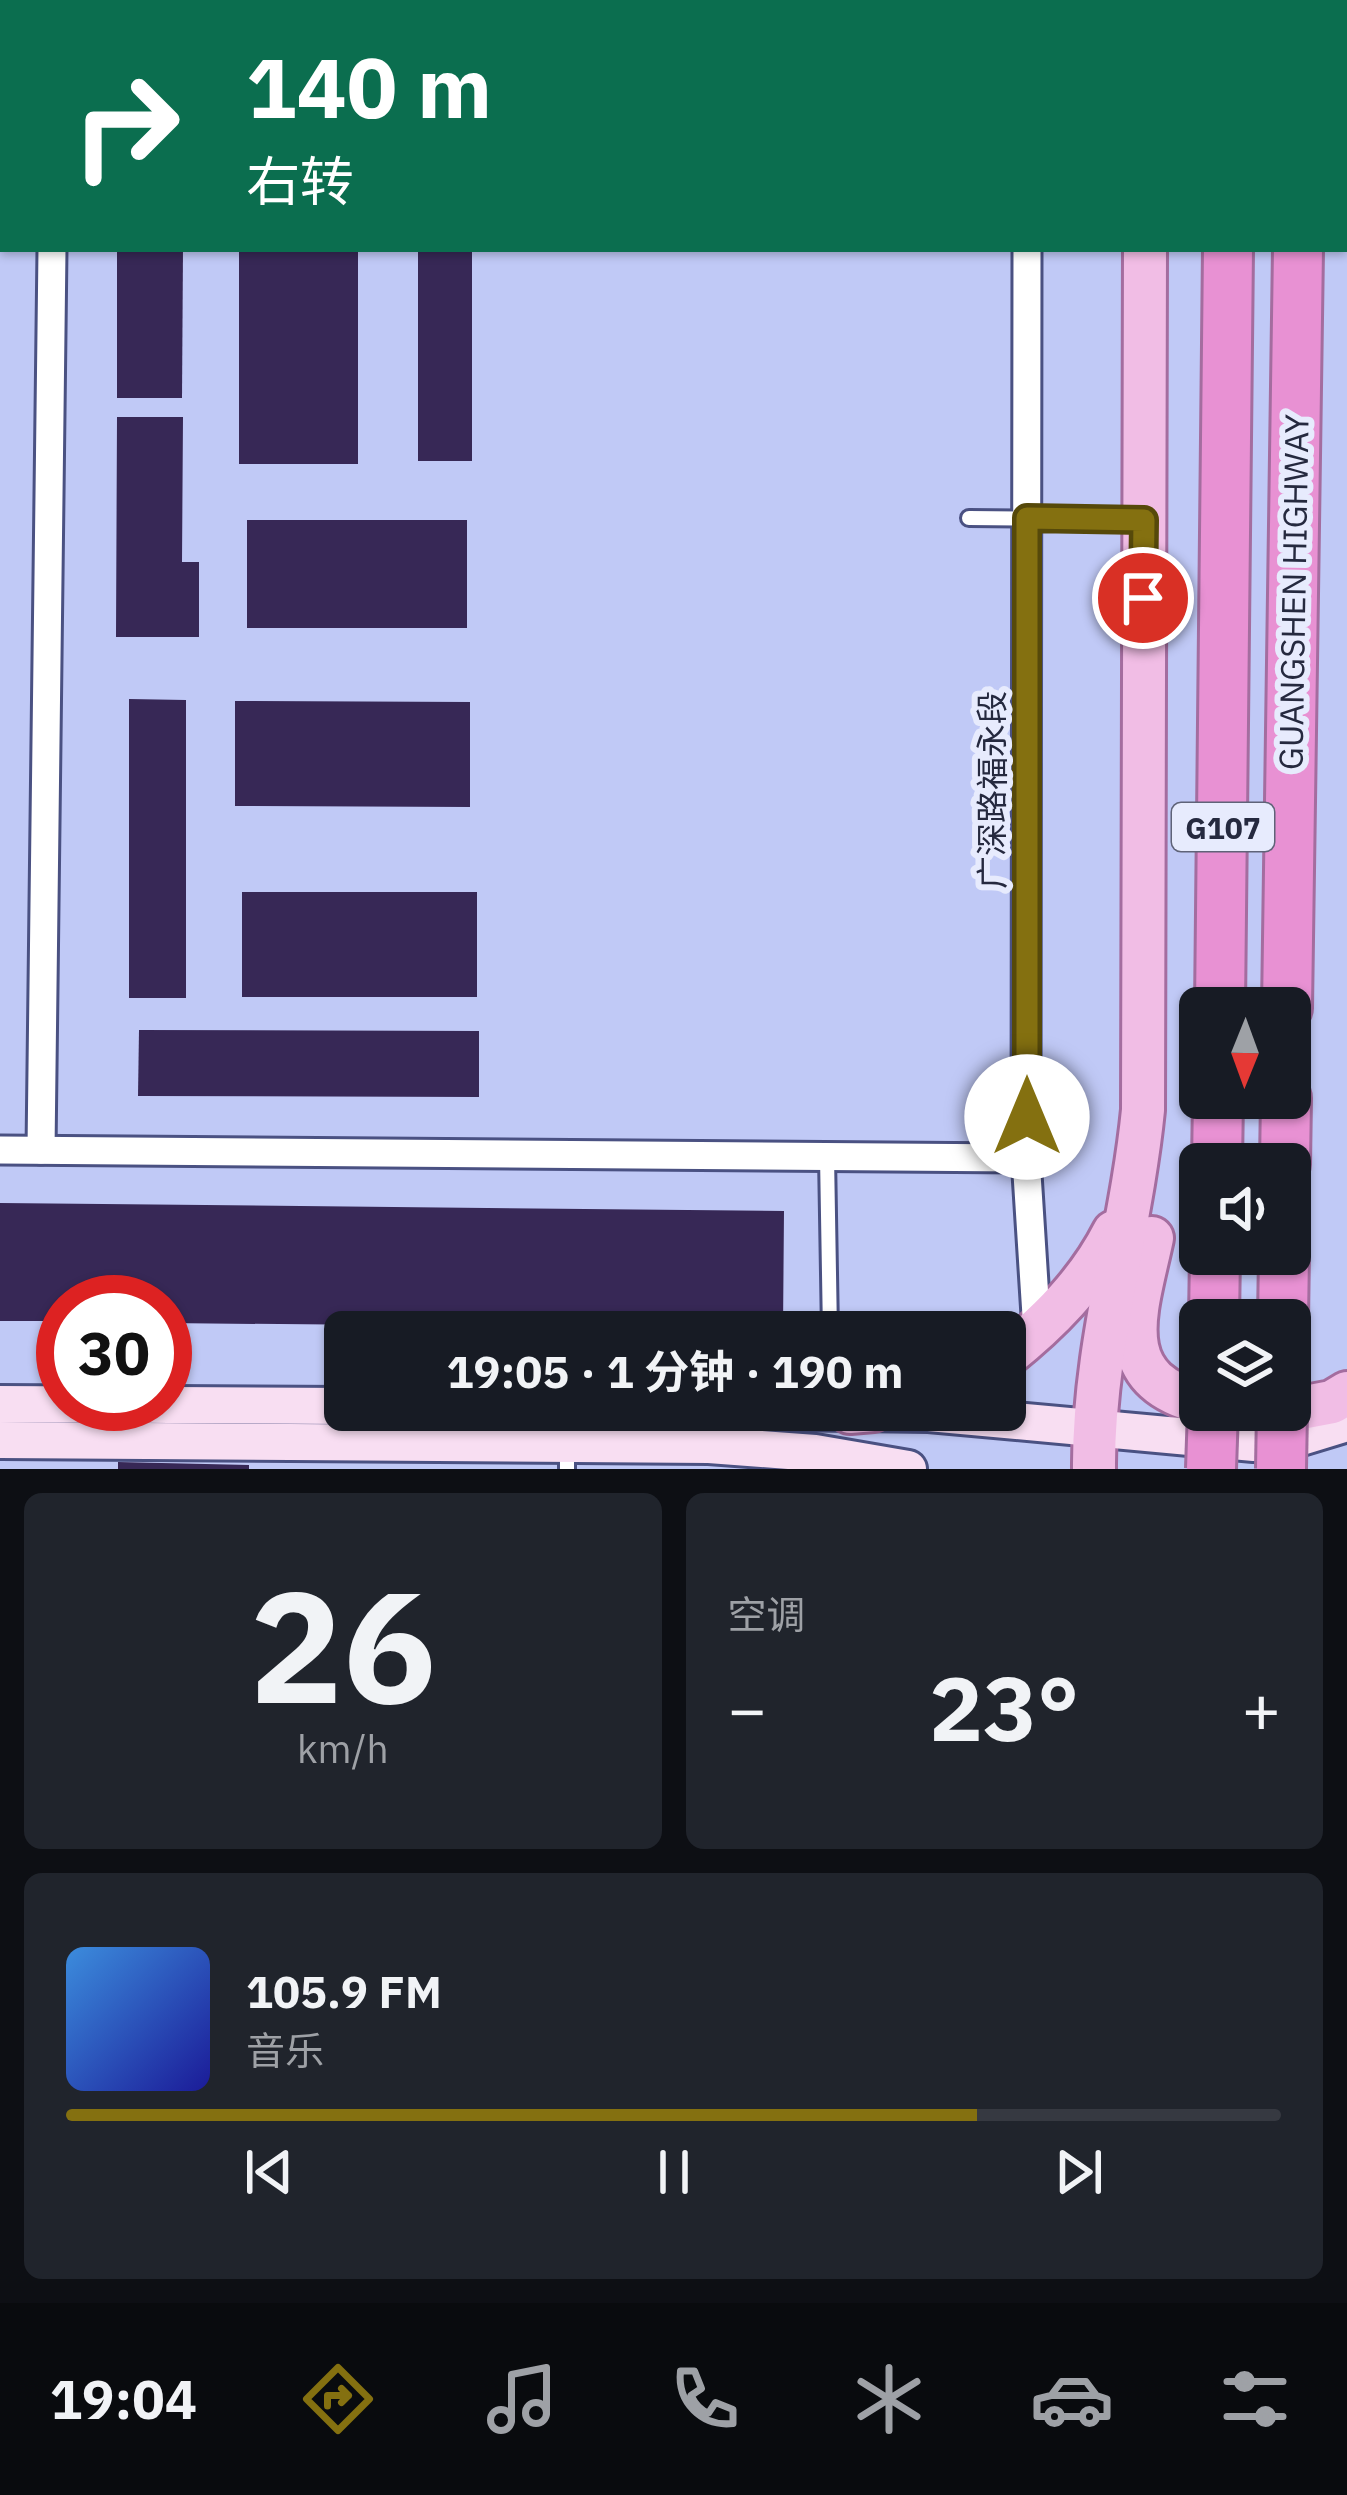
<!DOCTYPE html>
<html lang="zh">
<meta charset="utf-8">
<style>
body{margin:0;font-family:"IBM Plex Sans","Noto Sans SC",sans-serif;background:#20242c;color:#f1f3f6;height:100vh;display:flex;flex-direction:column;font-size:45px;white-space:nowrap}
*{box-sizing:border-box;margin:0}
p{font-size:39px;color:#9ea1a6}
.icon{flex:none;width:66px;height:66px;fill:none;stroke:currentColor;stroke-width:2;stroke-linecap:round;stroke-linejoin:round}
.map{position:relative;height:1469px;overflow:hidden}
.drawer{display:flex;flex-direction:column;gap:24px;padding:24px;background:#0d0f14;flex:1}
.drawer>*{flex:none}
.hud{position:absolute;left:0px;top:0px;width:1347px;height:252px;box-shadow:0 3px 9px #0004;background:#0b6e4f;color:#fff;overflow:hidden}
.needle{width:78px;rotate:181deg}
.fabs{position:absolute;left:1179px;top:987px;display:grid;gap:24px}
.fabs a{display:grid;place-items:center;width:132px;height:132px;border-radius:18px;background:#171b24;box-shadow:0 3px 9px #0004;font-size:60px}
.speed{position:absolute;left:36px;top:1275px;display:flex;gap:24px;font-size:60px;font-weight:700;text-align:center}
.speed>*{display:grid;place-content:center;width:156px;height:156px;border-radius:50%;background:#171b24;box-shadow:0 3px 9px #0004;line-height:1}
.speed .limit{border:18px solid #d22;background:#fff;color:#111}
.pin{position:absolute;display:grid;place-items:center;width:102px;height:102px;color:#fff;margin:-51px;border:6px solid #fff;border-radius:50%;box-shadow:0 3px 12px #0007}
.me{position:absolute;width:132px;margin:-66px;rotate:0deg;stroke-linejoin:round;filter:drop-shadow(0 0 9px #0008)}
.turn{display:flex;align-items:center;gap:42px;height:252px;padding:0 48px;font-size:54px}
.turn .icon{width:156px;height:156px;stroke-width:2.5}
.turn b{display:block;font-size:84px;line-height:102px}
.big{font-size:90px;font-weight:700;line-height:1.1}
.drawer .card{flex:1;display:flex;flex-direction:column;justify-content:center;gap:18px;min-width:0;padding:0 42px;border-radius:18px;background:#20242c}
.drawer .dial{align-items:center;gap:0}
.dial b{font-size:156px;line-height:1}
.song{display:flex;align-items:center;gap:36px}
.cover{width:144px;height:144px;border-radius:18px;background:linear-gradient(135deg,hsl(210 70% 55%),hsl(240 70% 35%))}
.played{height:12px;border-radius:6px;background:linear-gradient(90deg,#847010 75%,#363941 75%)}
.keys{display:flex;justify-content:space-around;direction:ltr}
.heat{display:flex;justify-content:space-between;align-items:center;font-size:66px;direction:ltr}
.drawer .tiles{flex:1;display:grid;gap:24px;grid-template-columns:1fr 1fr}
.card:last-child{grid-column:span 2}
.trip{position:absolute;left:324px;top:1311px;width:702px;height:120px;border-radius:18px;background:#171b24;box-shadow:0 3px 9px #0004;font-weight:700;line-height:120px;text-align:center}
.tab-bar{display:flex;height:192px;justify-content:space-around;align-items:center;background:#090b0e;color:#9ea1a6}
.tab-bar .icon{width:84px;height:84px}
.tab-bar .selected{color:#847010}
.tab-bar b{font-size:54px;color:#f1f3f6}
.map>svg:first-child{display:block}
</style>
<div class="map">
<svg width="1347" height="1469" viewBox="0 0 1347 1469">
<rect width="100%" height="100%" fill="#c0c9f6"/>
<g fill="#372856">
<polygon points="117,249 183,249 182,398 117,398"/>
<rect x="418" y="249" width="54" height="212"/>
<rect x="239" y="250" width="119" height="214"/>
<polygon points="117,417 183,417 182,562 199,562 199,637 116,637"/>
<rect x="247" y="520" width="220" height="108"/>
<polygon points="129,699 186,700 186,998 129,998"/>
<polygon points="235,701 470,702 470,807 235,806"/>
<rect x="242" y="892" width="235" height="105"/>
<polygon points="139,1030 479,1031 479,1097 138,1096"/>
<polygon points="0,1203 784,1211 783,1329 165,1323 165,1302 63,1302 63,1321 0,1321"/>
<polygon points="118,1462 249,1465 249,1469 118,1469"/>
</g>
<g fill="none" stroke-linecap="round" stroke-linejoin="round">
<g stroke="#4a5182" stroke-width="20">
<g id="lane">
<polyline points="969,518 1138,520"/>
<polyline points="827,1156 830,1332"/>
<polyline points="567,1469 567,1444"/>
</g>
</g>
<g stroke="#4a5182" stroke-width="33">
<g id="street">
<polyline points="1027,0 1027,3"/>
<polyline points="55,3 55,0"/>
<polyline points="0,156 3,156"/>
<polyline points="1027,249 1026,1158 1037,1331"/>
<polyline points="0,1150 1026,1158"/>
<polyline points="41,1150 52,249"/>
</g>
</g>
<g stroke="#4a5182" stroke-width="42">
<g id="secondary">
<polyline points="0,1404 345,1406"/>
<polyline points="707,1410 929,1413 1254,1443 1288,1441 1347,1423"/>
<polyline points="0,1440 709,1445 815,1453 908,1469"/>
</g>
</g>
<g stroke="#a46d9f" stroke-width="48">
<g id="primary">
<polyline points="1147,3 1147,0"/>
<path d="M 1152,1238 C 1137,1309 1108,1379 1200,1402"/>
<path d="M 1005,1357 C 1049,1322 1088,1283 1114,1232"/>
<polyline points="1290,1410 1332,1402 1347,1393"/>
<polyline points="850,1412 873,1410"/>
<path d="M 1094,1469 C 1093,1346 1131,1231 1143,1110 L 1145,249"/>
</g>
</g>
<g stroke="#a46d9f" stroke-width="54">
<g id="highway">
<polyline points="1230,3 1230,0"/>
<polyline points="1303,3 1303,0"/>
<polyline points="1344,170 1347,154"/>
<polyline points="1220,1008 1228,249"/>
<polyline points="1287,1008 1298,249"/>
<polyline points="1217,1164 1218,1098"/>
<polyline points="1285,1164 1286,1098"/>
<polyline points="1214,1320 1215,1254"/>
<polyline points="1283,1320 1284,1254"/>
</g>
</g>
<use href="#lane" stroke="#fff" stroke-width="14"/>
<use href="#street" stroke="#fff" stroke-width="27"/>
<use href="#secondary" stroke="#f8def2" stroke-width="36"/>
<use href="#primary" stroke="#f1bde5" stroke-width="42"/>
<use href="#highway" stroke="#e891d3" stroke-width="48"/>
<g stroke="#a46d9f" stroke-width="54" stroke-linecap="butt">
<g id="highway-bridge">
<polyline points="1211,1469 1213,1410"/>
<polyline points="1281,1469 1282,1410"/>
</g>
</g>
<use href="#highway-bridge" stroke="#e891d3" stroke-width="48"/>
</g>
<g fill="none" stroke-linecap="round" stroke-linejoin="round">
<g stroke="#56490a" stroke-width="30">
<polyline id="route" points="1027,1117 1027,518 1144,520 1143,598"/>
</g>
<use href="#route" stroke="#847010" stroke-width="21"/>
</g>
<g text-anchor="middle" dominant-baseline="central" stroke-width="12" stroke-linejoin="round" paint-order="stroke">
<rect fill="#e7ebfd" stroke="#5f6378" stroke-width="3" x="1172" y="803" width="102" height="48" rx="9"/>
<g font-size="30" font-weight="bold" fill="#25293f">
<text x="1223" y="827">G107</text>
</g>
<g font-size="33" fill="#25293f" stroke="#e7ebfd">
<text transform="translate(1293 592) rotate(-89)">GUANGSHEN HIGHWAY</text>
<text transform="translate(991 790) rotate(-90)">广深路福永段</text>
</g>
</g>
</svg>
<div class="fabs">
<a><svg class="needle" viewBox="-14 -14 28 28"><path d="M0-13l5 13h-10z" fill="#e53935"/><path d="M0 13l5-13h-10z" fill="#9ea1a6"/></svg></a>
<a><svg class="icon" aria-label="sound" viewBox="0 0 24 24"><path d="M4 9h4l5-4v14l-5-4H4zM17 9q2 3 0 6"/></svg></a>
<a><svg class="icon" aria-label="layers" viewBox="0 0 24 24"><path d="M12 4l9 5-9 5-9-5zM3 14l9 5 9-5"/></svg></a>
</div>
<div class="speed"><div class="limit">30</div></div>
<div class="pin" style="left:1143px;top:598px;background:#d93025"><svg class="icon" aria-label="arrive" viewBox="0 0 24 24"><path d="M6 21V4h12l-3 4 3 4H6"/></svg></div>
<svg class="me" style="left:1027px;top:1117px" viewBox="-20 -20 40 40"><circle r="19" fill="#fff"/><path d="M0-13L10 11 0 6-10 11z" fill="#847010"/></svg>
<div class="trip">19:05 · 1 分钟 · 190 m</div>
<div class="hud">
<div class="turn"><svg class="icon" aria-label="right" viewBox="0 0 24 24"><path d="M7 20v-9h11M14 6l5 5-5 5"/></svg><div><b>140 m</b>右转</div></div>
</div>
</div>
<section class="drawer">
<div class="tiles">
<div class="card dial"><b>26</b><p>km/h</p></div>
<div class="card"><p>空调</p>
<div class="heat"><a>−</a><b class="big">23°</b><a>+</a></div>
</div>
<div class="card">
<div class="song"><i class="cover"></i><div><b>105.9 FM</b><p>音乐</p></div></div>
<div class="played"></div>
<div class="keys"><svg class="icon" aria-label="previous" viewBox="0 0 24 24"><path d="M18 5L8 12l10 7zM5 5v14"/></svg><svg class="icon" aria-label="pause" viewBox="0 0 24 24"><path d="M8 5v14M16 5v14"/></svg><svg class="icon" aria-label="next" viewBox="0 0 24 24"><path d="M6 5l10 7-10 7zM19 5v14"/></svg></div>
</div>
</div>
</section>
<nav class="tab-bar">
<b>19:04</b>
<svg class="icon selected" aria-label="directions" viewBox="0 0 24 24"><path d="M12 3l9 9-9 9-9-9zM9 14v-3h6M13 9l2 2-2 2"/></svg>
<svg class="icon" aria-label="music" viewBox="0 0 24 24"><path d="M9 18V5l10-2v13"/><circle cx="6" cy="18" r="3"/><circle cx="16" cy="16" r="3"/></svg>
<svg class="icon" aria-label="phone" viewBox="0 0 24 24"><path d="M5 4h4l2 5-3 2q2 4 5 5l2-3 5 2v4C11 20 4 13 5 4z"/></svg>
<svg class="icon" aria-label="climate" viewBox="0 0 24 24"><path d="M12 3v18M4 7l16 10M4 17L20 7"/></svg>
<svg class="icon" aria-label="car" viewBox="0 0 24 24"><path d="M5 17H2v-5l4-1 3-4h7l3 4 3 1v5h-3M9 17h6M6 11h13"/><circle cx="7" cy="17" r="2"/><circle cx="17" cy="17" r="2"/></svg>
<svg class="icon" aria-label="filters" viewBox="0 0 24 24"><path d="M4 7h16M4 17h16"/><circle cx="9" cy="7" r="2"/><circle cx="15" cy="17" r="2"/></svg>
</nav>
